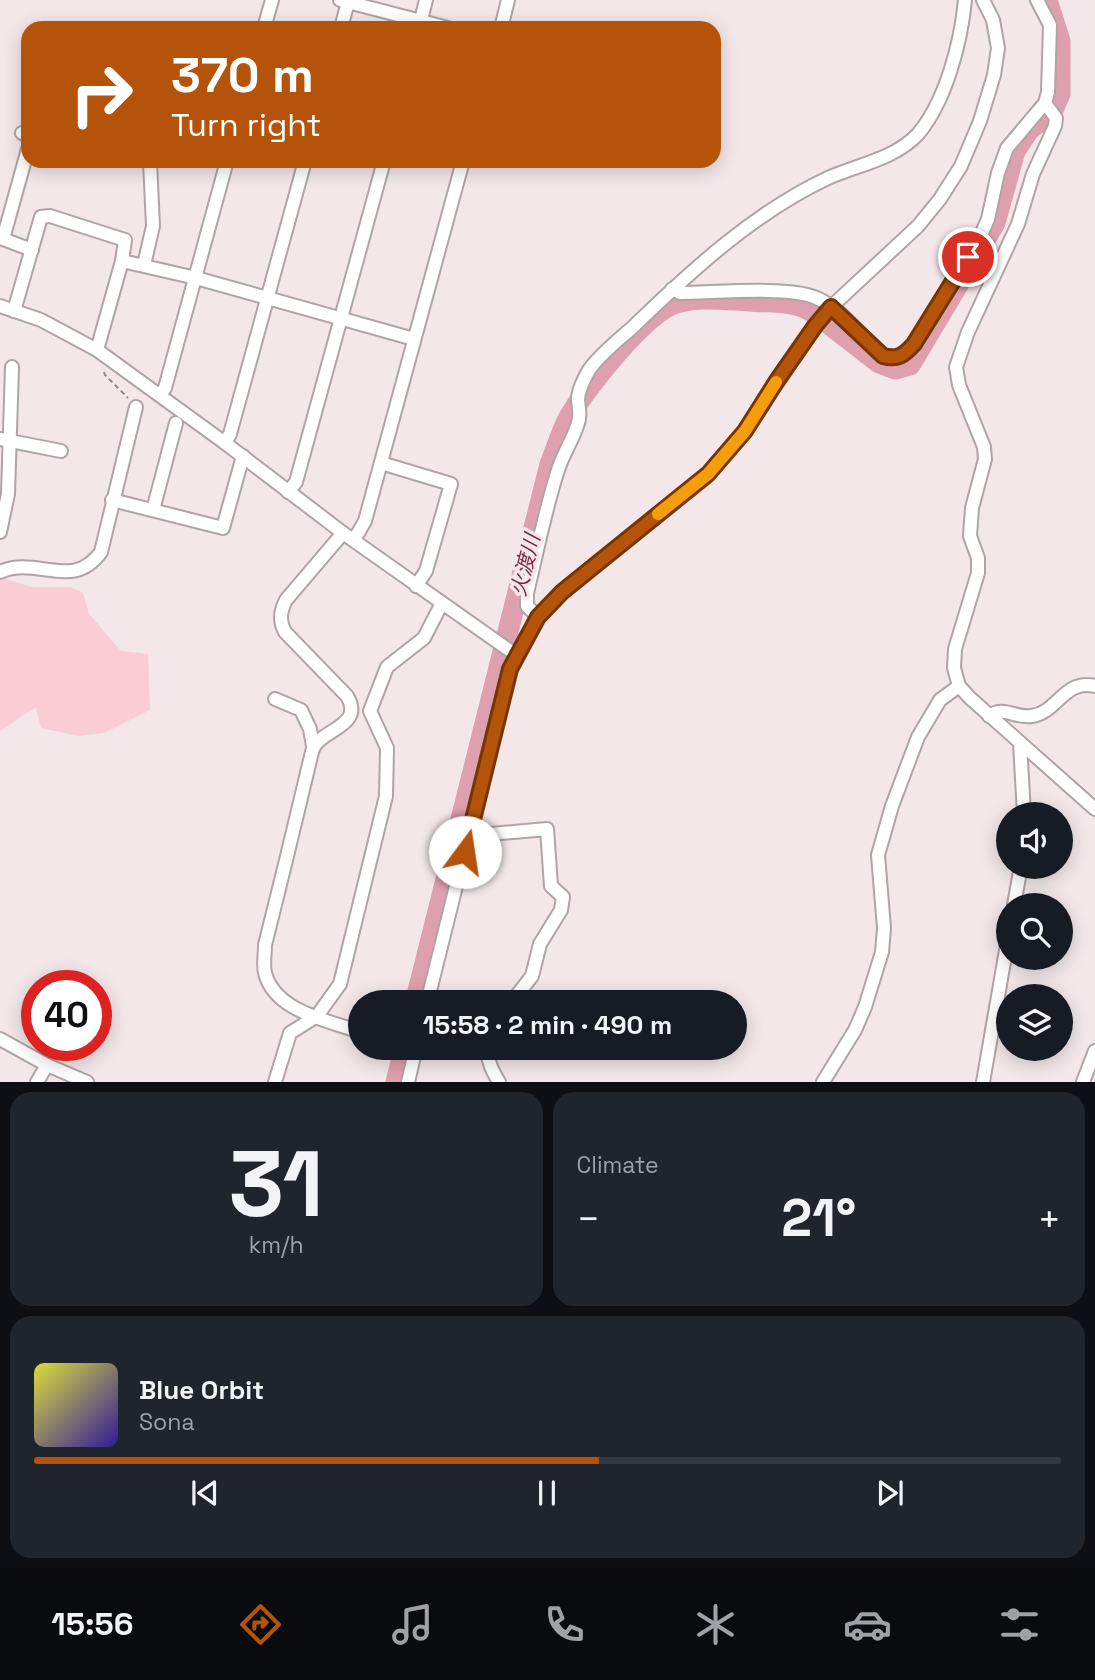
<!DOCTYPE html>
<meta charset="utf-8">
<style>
body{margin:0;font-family:"Space Grotesk","Noto Sans JP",sans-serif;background:#20242c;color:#f1f3f6;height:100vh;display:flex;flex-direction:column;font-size:26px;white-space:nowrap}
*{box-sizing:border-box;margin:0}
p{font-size:23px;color:#9ea1a6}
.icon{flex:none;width:38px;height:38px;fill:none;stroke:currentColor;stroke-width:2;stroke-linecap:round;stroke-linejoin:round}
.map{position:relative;height:1082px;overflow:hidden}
.drawer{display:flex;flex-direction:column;gap:10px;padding:10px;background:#0d0f14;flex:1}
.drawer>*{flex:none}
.top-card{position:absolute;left:21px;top:21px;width:700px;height:147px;border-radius:21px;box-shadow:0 4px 18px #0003;background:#b45309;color:#fff;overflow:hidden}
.controls{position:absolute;left:996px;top:802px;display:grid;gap:14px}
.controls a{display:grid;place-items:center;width:77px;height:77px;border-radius:50%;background:#171b24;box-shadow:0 4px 18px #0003;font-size:35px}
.speed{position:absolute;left:21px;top:970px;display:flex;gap:14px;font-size:35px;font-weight:700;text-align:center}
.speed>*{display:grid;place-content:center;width:91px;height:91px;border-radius:50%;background:#171b24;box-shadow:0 4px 18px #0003;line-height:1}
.speed .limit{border:10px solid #d22;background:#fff;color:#111}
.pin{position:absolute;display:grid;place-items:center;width:60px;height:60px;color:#fff;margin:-30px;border:4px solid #fff;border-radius:50%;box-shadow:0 2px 7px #0007}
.me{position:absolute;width:77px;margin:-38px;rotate:14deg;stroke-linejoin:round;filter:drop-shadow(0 0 5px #0008)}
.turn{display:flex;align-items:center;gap:24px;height:147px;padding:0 35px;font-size:32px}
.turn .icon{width:91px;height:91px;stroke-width:2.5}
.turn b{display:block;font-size:49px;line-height:60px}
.big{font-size:52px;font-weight:700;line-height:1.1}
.drawer .card{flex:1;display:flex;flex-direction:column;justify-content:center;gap:10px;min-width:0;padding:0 24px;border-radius:21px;background:#20242c}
.drawer .dial{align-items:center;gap:0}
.dial b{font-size:91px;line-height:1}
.song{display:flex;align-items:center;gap:21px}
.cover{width:84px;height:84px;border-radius:10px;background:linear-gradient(135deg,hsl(60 70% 55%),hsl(250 70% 35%))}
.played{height:7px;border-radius:4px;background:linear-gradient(90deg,#b45309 55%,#363941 55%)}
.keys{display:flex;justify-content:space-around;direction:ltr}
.heat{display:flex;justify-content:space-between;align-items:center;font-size:38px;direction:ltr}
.drawer .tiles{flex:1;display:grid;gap:10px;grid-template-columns:1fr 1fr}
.card:last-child{grid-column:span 2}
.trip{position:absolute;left:348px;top:990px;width:399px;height:70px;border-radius:35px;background:#171b24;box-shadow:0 4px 18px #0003;font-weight:700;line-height:70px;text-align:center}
.dock{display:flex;height:112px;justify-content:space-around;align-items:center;background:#090b0e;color:#9ea1a6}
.dock .icon{width:49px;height:49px}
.dock .active{color:#b45309}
.dock b{font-size:32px;color:#f1f3f6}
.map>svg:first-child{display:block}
</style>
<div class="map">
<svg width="1095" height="1082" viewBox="0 0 1095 1082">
<rect width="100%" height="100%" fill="#f3e7e9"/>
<polygon fill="#f9ccd6" points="6,579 32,587 70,587 83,593 89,614 121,651 148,654 150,710 104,733 78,736 41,728 36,707 0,731 0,580"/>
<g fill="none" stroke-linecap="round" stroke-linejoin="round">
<g stroke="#dea0af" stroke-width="21">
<polyline points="830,325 879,363 895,369 910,365 995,223 1015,151 1029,130 1052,112 1060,94 1060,41 1047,0"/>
<path d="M 415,1003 L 550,464 C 556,449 561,433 568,419 C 584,390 645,313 676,303 C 700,296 726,300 750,301 C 771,303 795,300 812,312"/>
<polyline points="396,1082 402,1058"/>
</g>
<g stroke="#afa4a6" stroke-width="16">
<g id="minor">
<polyline points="340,0 448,28"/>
<polyline points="264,28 272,0"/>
<polyline points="341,28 348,2"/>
<polyline points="419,28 426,0"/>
<polyline points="501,28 508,0"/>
<polyline points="1045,103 1056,118 1055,126 1033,174 1018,224 968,332 956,367 959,385 984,447 985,459 972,508 970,536 978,558 978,573 955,649 954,668 959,686 970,698 1095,809"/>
<polyline points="22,133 28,136"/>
<polyline points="28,149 3,239 32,250"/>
<polyline points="122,261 196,278 414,339"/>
<polyline points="144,265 153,226 150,161"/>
<path d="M 672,289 L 680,293 C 712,293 787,286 814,297 C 841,307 861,337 883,356 C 898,360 904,355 914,344 L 981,235 L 988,219 L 998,173 L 1007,148 L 1045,103 L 1048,92 L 1050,25 L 1037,0"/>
<polyline points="0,306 41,320 97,350 225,443 343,533 516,655"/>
<polyline points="14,311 41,217 50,216 125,240 122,261 97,350"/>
<polyline points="160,395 165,388 227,161"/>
<polyline points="0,439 61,451"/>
<polyline points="225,443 230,434 305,161"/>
<polyline points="381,463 451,484 426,571 416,586"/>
<polyline points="288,492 296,482 384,161"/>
<polyline points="112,500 223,528 243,456"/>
<polyline points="153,510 176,423"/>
<polyline points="0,532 8,494 12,367"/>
<path d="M 343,533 L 286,600 C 280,612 279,620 285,632 L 347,696 C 366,728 317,729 312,752 C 297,816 281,881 265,945 C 265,954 263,965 265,973 C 275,1012 328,1020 360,1032"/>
<polyline points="354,540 365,521 463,161"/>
<path d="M 0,572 C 37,555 72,592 101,552 L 136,407"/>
<path d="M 538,617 L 527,606 L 527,593 C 537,552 545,510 558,470 C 563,454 572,441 577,426 C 581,417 579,409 578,400 C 578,390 584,379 589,370 C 600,354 620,339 634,326 C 692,270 755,212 828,178 C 857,165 895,159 918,134 C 946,101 961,42 965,0"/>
<polyline points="275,699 301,710 310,729 313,746"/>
<path d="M 989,716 C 1005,705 1015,719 1032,716 C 1058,712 1064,679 1095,686"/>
<polyline points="1020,743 1024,814"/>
<polyline points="471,827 490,834 547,829 551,886 563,897 561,910 540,944 532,976 511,1003"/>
<polyline points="1014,905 1021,866"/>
<polyline points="427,1003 510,669 538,617 562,592 708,474 745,431 815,326 831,307 918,226 940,199 961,166 980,121 994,75 998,48 993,20 983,0"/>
<polyline points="0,1039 47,1065 87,1082"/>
<path d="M 489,1048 C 486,1060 493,1072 499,1082"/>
<polyline points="37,1082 47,1065"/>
<polyline points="275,1082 290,1033 317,1016 340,984 386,796 387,748 370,711 387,667 424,638 442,603"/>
<polyline points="408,1082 416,1048"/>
<polyline points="823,1082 855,1030 865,1007 882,952 884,928 878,855 892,806 918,737 940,700 959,686"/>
<polyline points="983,1082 1008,939"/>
<polyline points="1083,1082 1095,1051"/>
</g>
</g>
<polyline stroke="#938a8b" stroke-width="2" stroke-dasharray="5 3.5" stroke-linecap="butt" points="104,372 105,375 128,398"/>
<use href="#minor" stroke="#fff" stroke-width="12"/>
</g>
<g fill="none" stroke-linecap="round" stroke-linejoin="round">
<g stroke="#753606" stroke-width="18">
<path id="route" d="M 465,852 L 510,669 L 538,617 L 562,592 L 708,474 L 745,431 L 776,382 L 815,326 L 831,307 L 883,356 C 898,360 904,355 914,344 L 968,257"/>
</g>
<use href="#route" stroke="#b45309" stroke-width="12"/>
<polyline stroke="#f59e0b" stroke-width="12" points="658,514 708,474 745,431 776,382"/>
</g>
<g text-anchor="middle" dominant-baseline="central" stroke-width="7" stroke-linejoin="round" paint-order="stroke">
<g font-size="21" font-style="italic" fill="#772d44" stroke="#f3e7e9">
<text transform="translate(525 565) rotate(-76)">火渡川</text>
</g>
</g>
</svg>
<div class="controls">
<a><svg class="icon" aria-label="sound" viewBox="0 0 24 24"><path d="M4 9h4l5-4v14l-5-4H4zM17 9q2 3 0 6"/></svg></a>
<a><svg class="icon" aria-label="search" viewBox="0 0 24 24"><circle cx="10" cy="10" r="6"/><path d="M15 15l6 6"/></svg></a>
<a><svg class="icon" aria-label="layers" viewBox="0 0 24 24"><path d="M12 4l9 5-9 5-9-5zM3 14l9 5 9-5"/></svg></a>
</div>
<div class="speed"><div class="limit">40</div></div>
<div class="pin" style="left:968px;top:257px;background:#d93025"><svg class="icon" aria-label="arrive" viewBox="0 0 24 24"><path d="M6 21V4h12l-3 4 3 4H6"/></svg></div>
<svg class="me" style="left:465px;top:852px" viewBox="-20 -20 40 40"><circle r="19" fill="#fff"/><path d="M0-13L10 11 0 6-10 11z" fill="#b45309"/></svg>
<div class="trip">15:58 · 2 min · 490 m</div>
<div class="top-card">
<div class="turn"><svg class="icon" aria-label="right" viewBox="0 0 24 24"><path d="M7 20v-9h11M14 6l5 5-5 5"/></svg><div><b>370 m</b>Turn right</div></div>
</div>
</div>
<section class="drawer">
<div class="tiles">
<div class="card dial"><b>31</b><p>km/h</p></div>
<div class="card"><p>Climate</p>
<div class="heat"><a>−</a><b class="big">21°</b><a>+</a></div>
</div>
<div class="card">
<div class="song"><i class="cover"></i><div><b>Blue Orbit</b><p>Sona</p></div></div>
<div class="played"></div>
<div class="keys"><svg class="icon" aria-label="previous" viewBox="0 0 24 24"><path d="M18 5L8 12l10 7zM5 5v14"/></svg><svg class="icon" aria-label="pause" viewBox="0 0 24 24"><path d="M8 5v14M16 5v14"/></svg><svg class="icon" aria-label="next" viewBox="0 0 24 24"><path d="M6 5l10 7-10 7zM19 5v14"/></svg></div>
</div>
</div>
</section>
<nav class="dock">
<b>15:56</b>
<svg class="icon active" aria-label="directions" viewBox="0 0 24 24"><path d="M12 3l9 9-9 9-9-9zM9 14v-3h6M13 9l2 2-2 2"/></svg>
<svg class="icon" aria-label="music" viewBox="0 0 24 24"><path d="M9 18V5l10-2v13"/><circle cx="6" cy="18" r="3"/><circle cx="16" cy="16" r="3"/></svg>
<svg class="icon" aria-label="phone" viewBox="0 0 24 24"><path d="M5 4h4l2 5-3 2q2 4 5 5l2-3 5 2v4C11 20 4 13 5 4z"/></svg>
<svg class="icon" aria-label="climate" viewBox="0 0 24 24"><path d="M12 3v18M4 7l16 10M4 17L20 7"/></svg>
<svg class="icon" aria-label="car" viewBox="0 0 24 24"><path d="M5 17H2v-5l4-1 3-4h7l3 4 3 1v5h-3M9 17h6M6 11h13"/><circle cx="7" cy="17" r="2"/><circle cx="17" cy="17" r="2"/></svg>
<svg class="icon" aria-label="filters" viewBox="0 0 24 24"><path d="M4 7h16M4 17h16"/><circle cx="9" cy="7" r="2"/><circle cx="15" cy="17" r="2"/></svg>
</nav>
